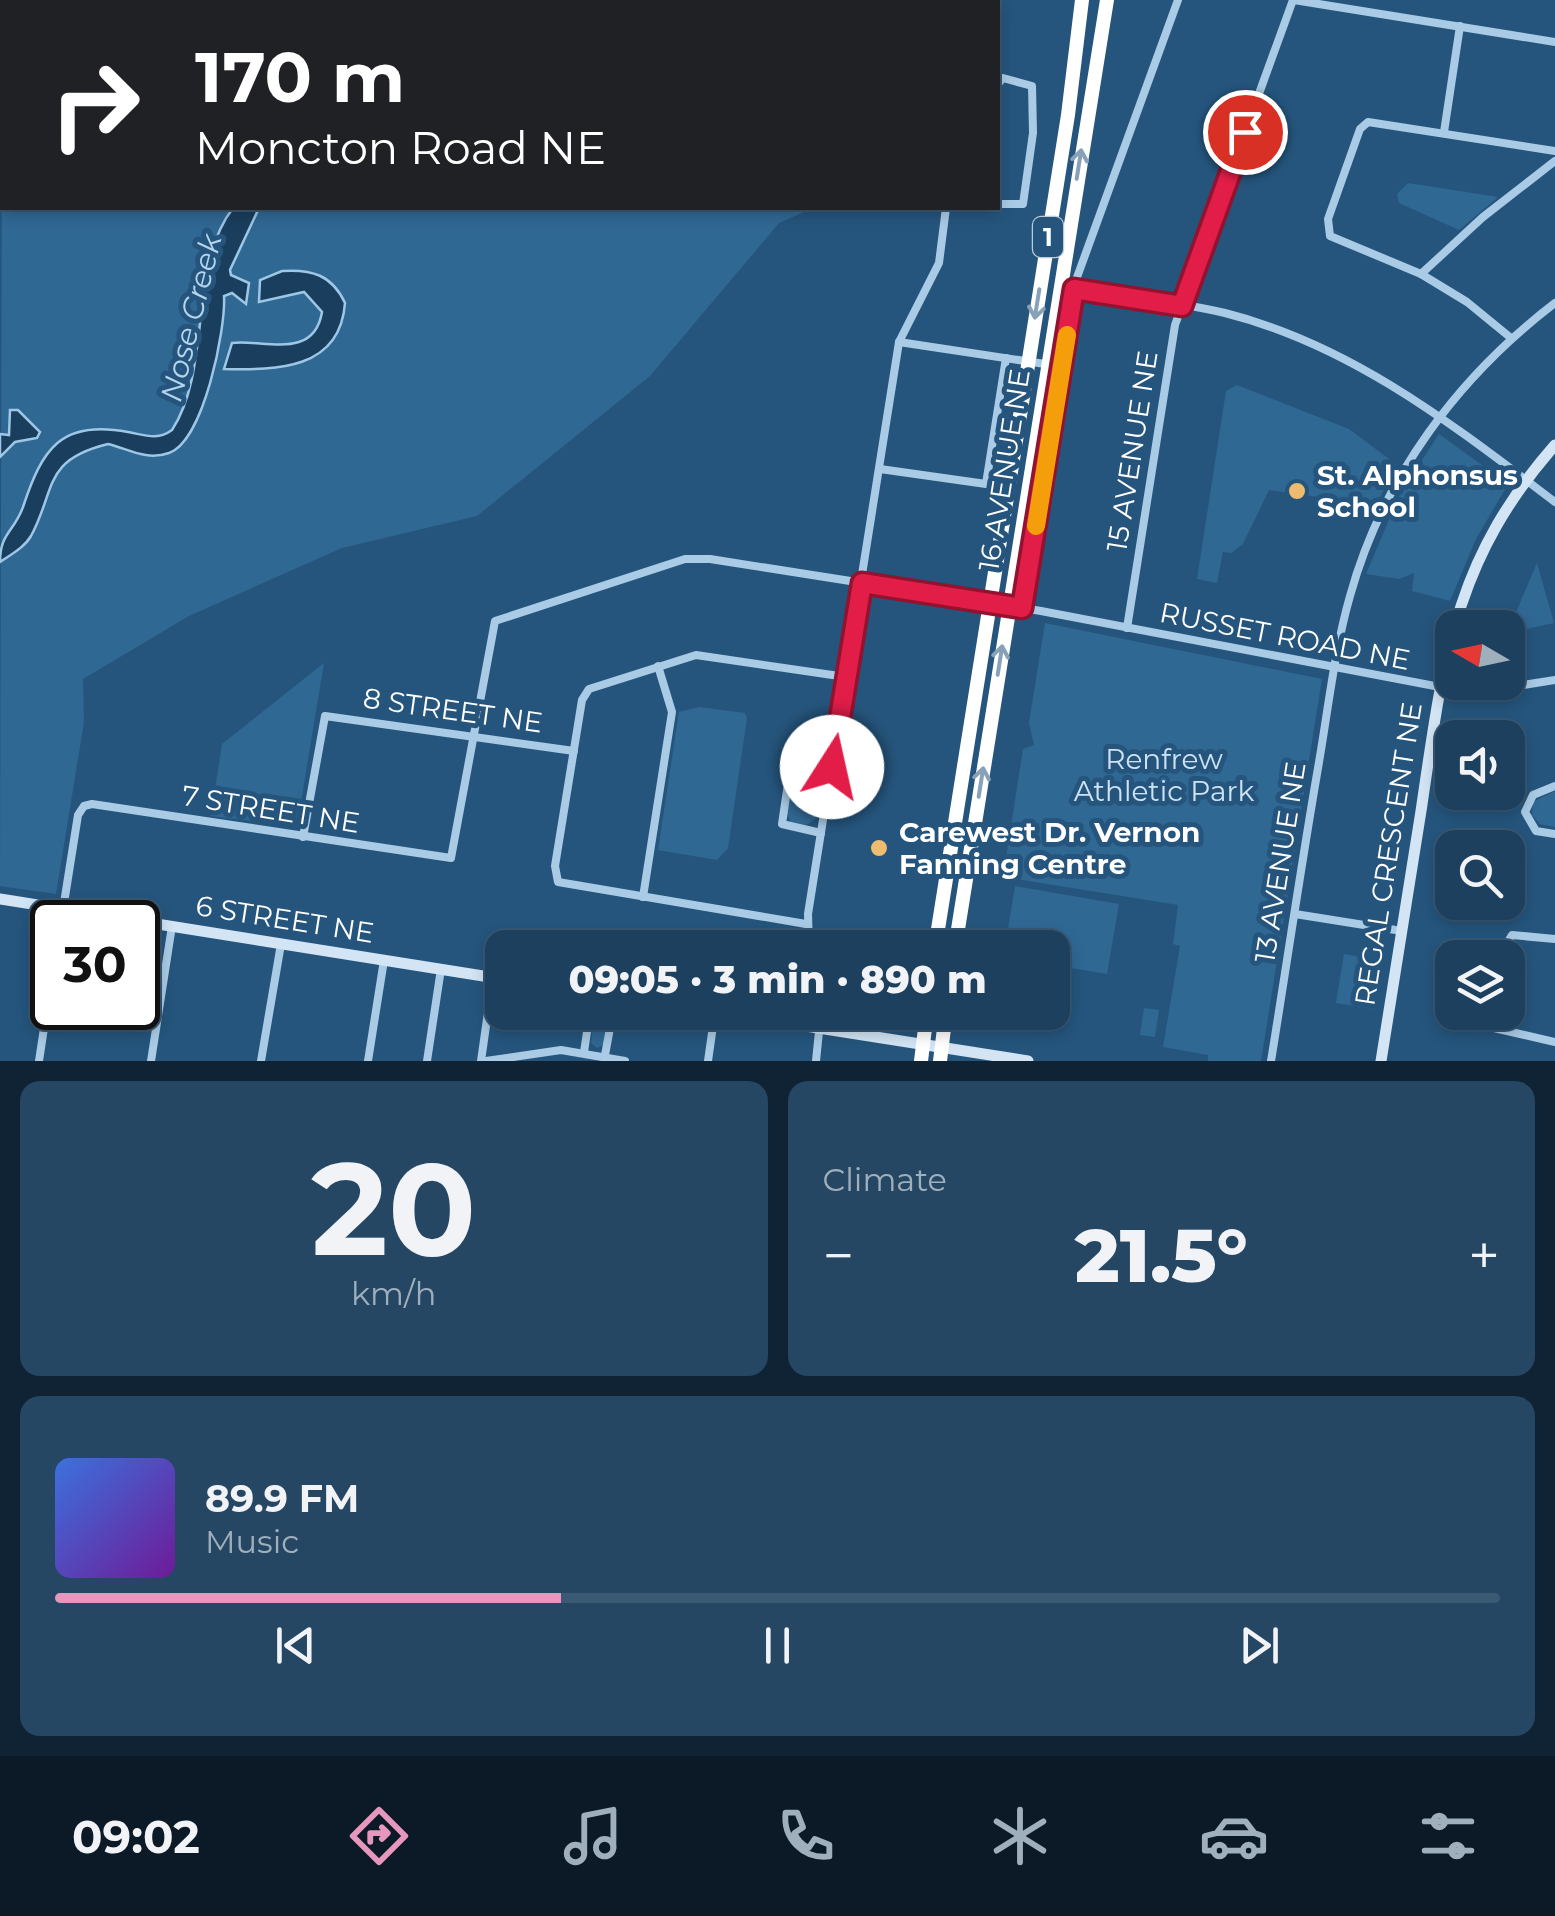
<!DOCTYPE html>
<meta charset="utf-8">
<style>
body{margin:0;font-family:Montserrat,sans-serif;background:#254764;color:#f1f3f6;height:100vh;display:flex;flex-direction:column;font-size:38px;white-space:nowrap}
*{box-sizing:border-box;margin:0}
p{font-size:32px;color:#a0afbc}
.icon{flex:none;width:55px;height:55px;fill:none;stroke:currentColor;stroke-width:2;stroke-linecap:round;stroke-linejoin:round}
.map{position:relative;height:1061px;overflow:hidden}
.panel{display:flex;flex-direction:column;gap:20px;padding:20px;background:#0f2334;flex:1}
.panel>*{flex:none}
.guide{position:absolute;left:0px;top:0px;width:1000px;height:210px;box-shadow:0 5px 15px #0003,0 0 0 2px #3a5973;background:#202124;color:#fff;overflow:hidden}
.needle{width:65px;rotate:279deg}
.controls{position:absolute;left:1435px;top:610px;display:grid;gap:20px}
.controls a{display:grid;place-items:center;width:90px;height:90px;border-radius:20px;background:#1c405e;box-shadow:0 5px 15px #0003,0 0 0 2px #3a5973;font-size:50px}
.speed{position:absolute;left:30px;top:900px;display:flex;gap:20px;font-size:50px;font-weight:700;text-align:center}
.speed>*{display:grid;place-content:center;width:130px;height:130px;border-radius:50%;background:#1c405e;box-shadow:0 5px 15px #0003,0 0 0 2px #3a5973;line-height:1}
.speed .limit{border:5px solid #111;border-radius:15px;background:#fff;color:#111}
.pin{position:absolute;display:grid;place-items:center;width:85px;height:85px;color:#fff;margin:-42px;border:5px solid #fff;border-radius:50%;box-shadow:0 2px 10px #0007}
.me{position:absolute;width:110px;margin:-55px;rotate:10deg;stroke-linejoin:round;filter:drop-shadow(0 0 8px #0008)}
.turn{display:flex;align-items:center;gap:35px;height:210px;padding:0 30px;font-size:45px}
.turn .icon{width:130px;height:130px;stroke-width:2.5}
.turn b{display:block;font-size:70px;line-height:85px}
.big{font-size:75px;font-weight:800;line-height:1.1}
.panel .card{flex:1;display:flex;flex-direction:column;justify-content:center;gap:15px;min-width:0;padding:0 35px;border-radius:20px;background:#254764}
.panel .dial{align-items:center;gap:0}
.dial b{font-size:130px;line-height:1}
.song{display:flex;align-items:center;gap:30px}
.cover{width:120px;height:120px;border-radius:15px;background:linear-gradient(135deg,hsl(220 70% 55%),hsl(280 70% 35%))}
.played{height:10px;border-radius:5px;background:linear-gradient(90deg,#e797bd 35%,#3a5973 35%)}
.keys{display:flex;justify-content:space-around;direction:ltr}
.heat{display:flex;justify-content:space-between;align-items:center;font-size:55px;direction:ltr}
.panel .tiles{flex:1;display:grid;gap:20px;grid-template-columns:1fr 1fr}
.card:last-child{grid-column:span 2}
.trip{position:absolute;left:485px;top:930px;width:585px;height:100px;border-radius:20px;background:#1c405e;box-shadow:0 5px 15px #0003,0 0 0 2px #3a5973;font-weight:800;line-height:100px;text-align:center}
.dock{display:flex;height:160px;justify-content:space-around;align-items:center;background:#0b1a26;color:#a0afbc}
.dock .icon{width:70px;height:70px}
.dock .selected{color:#e797bd}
.dock b{font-size:45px;color:#f1f3f6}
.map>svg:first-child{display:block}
</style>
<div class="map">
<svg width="1555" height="1061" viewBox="0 0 1555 1061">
<rect width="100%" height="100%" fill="#25557d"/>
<g fill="#306894">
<polygon points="123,0 832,0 120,2"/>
<polygon points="2,129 2,208 813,208 779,223 650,376 477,516 342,548 189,616 83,679 84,722 56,894 0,886"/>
<polygon points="1408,183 1498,197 1459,230 1399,203 1397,194"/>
<polygon points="1237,385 1349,429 1397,465 1376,505 1269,490 1243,544 1231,553 1223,552 1217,583 1197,579 1226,391"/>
<polygon points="1439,434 1508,484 1476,539 1450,601 1412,591 1414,573 1399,579 1366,574 1400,494"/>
<polygon points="1537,563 1554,623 1513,632 1511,624"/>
<polygon points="1045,623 1322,679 1261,1061 1208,1061 1208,1055 1163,1047 1180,946 1173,944 1178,905 1003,877 1023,749 1034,745 1029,723"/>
<polygon points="324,663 297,826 211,816 222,744"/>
<polygon points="699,707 745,713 747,718 728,848 717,860 658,850 679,712"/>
<polygon points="802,769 815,771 823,781 817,818 806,825 791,822 786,813 792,776"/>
<polygon points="1555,791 1555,827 1540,824 1532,815 1533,802"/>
<polygon points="1015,886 1119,904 1107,974 1053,965 1052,948 1005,947"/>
<polygon points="1344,954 1382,960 1375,1009 1336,1003"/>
<polygon points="1144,1008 1159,1010 1155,1037 1140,1035"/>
<polygon points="595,1013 608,1013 603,1045 597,1048 591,1043"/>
</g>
<g fill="#1a3e5d" stroke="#9ec7e6" stroke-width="2.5">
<path d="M 233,208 L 259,208 L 230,270 L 231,275 L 249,283 L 246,304 L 232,293 L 224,296 C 226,328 204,441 169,453 C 146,461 129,449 108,444 C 42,460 56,490 31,536 C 24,548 10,555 0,562 C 0,533 14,532 23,507 C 42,450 60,419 128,432 C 145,435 157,441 172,430 C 212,369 188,266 233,208 Z"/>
<path d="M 282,271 C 312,269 332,275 345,303 C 340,370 277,370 224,369 L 232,343 C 263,339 314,361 322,312 L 304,292 L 259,302 L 260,280 Z"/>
<polygon points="10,410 18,410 40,432 37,438 15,442 0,457 0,434 9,435"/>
</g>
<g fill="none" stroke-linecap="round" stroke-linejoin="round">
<g stroke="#aacbe5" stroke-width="8">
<polyline points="1294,0 1555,42"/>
<polyline points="998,84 1003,78 1032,86 1033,133 1023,204 998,204"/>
<polyline points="1444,132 1460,26"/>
<polyline points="1421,274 1483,217 1555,161"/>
<path d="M 1074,289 C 1124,297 1176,301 1225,313 C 1352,345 1453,425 1555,502"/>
<polyline points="1511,338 1467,302 1421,274 1330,236 1328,219 1360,129 1368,122 1555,151"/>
<polyline points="899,342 1045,364"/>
<polyline points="880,469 986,484 1006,358"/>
<polyline points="1022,608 1076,280 1178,0"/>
<polyline points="1127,628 1175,325 1293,0"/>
<polyline points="1555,786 1533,795 1525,812 1536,831 1555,834"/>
<polyline points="821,833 782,824 791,763 832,767"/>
<polyline points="303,837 325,716 574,751"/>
<polyline points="643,897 672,712 658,666"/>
<polyline points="1295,914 1402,931"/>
<polyline points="61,922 78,815 84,806 92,804 451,858 495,621 685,559 710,559 1041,611 1440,687 1491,690 1555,680"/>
<polyline points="806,924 558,882 555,866 582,700 589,689 696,655 846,677"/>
<polyline points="809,948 808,914 899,342 939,263 946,208"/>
<polyline points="1498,958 1512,935 1555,939"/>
<polyline points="1490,1012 1494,1028 1555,1042"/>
<polyline points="584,1052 590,1012"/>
<polyline points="605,1055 613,1012"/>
<polyline points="39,1061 52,975"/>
<polyline points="151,1061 172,926"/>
<polyline points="261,1061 281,944"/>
<polyline points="368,1061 384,960"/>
<polyline points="427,1061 441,969"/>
<polyline points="481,1061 493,977"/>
<polyline points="486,1061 561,1050 625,1061"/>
<polyline points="708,1061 715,1012"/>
<polyline points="816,1061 821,1012"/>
<path d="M 1271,1061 C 1287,963 1301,866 1318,768 C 1328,711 1334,652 1350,596 C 1383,477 1458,377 1555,303"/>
</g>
<g stroke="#d3e5f5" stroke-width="11">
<polyline points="0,899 502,979"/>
<polyline points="717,1012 1028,1061"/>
<path d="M 1381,1061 C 1394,978 1408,895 1421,811 C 1443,664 1452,562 1555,445"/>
</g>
<g stroke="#fff" stroke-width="14">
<polyline points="935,948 1068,115 1082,0"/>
<polyline points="955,948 1107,0"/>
<polyline points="921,1061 927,1012"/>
<polyline points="940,1061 946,1012"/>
</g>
</g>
<defs><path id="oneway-shaft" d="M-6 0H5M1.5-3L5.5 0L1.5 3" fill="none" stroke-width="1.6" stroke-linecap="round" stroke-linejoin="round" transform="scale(2.5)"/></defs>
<g stroke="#87a2b8">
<use href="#oneway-shaft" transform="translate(1079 164) rotate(-81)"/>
<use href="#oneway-shaft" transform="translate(1037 304) rotate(99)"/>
<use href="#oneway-shaft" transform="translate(1000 660) rotate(-81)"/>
<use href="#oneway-shaft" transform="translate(981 782) rotate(-81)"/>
</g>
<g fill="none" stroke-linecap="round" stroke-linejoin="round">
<g stroke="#92132f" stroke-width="25">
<polyline id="route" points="832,767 862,583 1022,608 1074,289 1182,306 1245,132"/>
</g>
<use href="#route" stroke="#e11d48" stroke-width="18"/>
<polyline stroke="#f59e0b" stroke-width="18" points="1036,526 1067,335"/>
</g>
<g fill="#eebc6e" stroke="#25557d" stroke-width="4">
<circle cx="1297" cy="491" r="10"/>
<circle cx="879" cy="848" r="10"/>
</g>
<g text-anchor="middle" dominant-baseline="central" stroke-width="10" stroke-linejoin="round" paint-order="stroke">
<rect fill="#25557d" stroke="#beccd8" stroke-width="2.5" x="1033" y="217" width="30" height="40" rx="8"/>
<g font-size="25" font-weight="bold" fill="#fff">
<text x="1048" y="237">1</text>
</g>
<g font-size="28" fill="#fff" stroke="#25557d">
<text transform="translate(1132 451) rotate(-81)">15 AVENUE NE</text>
<text transform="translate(1004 470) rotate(-81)">16 AVENUE NE</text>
<text transform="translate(1285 636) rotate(11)">RUSSET ROAD NE</text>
<text transform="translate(453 710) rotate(8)">8 STREET NE</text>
<text transform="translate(271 809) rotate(9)">7 STREET NE</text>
<text transform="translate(1388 854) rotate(-81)">REGAL CRESCENT NE</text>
<text transform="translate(1280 862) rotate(-81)">13 AVENUE NE</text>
<text transform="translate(285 919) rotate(9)">6 STREET NE</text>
</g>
<g font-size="28" font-weight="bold" fill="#fff" stroke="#25557d" text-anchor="start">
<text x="1317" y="475">St. Alphonsus<tspan x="1317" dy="32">School</tspan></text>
<text x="899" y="832">Carewest Dr. Vernon<tspan x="899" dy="32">Fanning Centre</tspan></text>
</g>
<g font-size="28" fill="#cde3f4" stroke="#25557d">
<text x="1164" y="759">Renfrew<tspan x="1164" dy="32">Athletic Park</tspan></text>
</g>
<g font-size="30" font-style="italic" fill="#b5d4ed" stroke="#25557d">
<text transform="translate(191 318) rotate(-76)">Nose Creek</text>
</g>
</g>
</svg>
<div class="controls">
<a><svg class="needle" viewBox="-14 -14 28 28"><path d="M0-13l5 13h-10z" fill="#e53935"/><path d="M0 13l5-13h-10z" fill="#a0afbc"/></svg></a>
<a><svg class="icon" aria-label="sound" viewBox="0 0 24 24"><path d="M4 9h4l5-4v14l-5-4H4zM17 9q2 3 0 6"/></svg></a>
<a><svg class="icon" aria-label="search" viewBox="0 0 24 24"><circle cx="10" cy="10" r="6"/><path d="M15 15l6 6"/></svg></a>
<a><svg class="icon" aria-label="layers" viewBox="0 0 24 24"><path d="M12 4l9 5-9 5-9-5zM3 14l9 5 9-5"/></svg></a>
</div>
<div class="speed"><div class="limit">30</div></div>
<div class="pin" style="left:1245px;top:132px;background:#d93025"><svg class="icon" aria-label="arrive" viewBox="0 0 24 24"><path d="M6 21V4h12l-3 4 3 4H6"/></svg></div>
<svg class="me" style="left:832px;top:767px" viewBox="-20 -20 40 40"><circle r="19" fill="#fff"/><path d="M0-13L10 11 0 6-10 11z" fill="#e11d48"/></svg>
<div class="trip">09:05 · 3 min · 890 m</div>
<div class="guide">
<div class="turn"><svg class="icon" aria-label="right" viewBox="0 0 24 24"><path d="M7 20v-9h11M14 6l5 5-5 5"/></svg><div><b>170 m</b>Moncton Road NE</div></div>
</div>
</div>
<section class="panel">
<div class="tiles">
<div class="card dial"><b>20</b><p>km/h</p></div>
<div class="card"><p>Climate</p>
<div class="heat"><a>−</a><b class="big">21.5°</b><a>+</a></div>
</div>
<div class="card">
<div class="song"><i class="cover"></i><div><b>89.9 FM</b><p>Music</p></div></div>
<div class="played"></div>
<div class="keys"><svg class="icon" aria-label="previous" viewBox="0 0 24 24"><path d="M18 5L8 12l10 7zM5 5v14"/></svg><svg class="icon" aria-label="pause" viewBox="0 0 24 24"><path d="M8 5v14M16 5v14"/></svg><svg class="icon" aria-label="next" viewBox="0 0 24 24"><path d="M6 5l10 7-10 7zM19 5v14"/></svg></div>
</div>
</div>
</section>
<nav class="dock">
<b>09:02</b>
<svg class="icon selected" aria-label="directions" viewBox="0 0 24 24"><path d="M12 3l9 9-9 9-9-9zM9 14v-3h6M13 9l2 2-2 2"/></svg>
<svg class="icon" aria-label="music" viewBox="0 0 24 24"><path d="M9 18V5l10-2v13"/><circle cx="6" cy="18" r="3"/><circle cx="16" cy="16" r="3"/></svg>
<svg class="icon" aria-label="phone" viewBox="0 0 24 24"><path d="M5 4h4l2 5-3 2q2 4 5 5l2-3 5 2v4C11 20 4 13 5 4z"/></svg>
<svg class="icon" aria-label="climate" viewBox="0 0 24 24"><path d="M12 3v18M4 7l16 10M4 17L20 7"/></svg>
<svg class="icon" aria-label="car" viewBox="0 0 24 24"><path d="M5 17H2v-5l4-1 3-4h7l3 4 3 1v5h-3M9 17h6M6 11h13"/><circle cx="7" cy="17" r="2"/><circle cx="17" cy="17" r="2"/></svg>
<svg class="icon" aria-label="filters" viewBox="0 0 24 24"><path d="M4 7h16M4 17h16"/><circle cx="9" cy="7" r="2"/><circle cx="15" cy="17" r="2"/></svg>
</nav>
